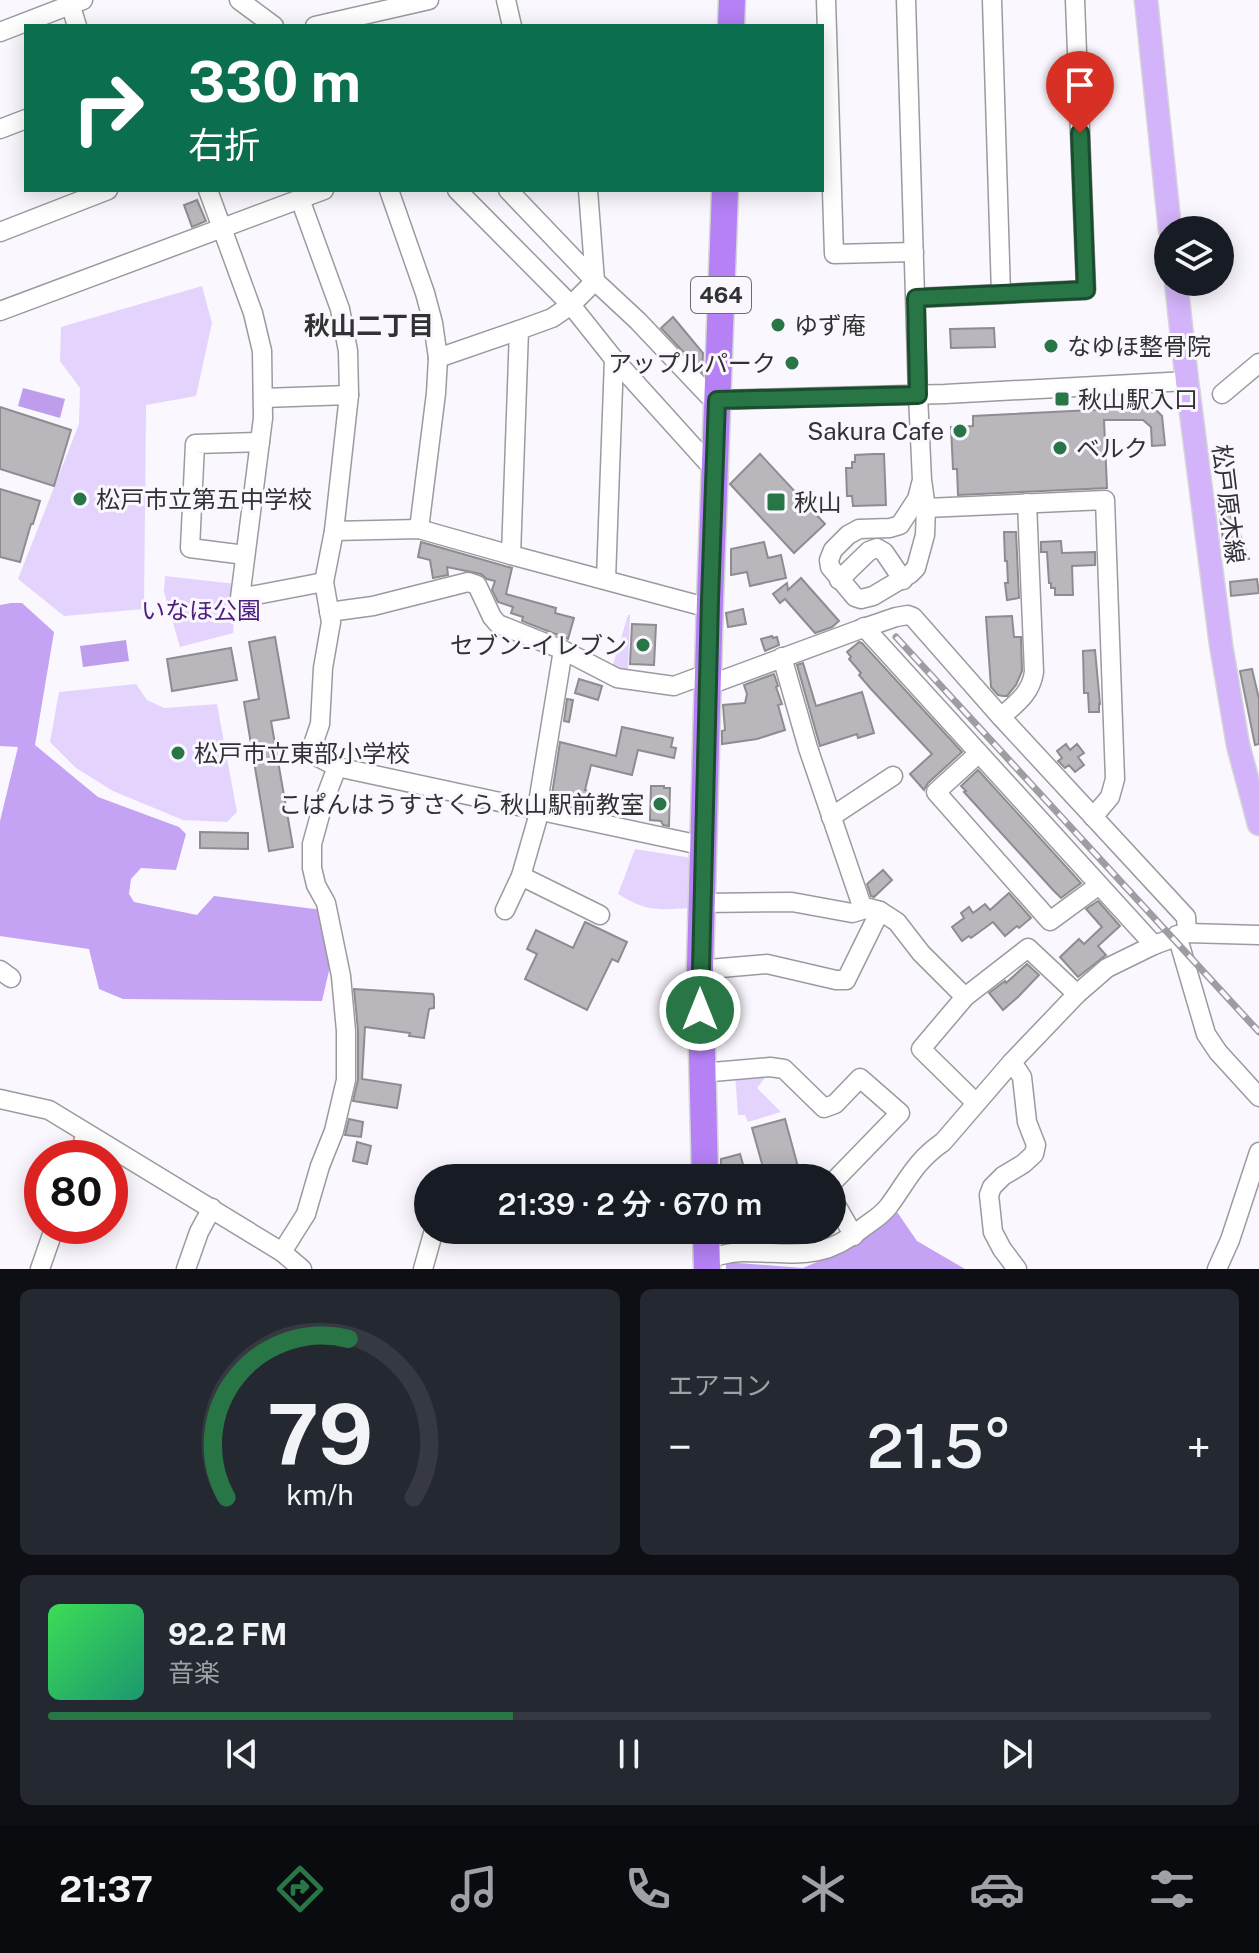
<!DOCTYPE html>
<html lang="ja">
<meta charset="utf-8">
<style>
body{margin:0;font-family:"Public Sans","Noto Sans JP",sans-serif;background:#242831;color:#f1f3f6;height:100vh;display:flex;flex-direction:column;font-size:30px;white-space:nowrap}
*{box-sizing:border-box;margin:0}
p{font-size:26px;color:#9ea1a6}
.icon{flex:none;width:44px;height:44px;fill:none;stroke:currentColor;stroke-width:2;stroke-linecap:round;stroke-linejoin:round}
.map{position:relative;height:1269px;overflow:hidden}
.sheet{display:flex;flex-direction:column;gap:20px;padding:20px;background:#0d0f14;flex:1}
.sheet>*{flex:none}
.top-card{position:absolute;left:24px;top:24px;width:800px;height:168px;border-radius:0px;box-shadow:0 4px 20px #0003;background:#0b6e4f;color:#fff;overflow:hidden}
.buttons{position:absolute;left:1154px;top:216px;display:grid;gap:16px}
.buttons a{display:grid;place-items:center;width:80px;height:80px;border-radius:50%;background:#171b24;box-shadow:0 4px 20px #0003;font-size:40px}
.speed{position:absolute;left:24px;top:1140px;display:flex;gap:16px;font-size:40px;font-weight:700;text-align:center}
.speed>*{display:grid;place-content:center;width:104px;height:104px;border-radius:50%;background:#171b24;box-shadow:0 4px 20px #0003;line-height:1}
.speed .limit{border:12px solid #d22;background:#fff;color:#111}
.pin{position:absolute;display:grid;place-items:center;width:68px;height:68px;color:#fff;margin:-82px -34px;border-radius:50% 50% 50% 0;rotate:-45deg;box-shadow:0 0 8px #0007}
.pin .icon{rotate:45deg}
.me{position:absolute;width:88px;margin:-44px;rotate:0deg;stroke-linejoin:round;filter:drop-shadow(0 0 6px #0008)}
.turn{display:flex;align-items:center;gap:28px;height:168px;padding:0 32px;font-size:36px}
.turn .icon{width:104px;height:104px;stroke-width:2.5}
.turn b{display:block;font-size:56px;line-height:68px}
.big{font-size:60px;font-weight:600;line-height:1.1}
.sheet .card{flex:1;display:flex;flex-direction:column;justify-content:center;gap:12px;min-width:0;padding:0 28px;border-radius:12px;background:#242831}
.sheet .dial{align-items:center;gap:0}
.dial svg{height:208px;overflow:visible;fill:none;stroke:#363941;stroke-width:7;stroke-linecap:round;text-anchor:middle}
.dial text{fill:#f1f3f6;stroke:none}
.song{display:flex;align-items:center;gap:24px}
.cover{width:96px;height:96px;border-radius:12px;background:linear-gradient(135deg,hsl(130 70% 55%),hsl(160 70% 35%))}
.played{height:8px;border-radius:4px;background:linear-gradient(90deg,#287645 40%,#363941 40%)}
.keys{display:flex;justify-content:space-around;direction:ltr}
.heat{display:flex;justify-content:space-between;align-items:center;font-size:44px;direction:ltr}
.sheet .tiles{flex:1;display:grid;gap:20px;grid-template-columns:1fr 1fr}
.card:last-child{grid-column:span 2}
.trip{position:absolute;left:414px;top:1164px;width:432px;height:80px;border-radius:40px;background:#171b24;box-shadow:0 4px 20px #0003;font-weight:600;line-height:80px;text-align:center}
.tab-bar{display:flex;height:128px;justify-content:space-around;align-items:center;background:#090b0e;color:#9ea1a6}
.tab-bar .icon{width:56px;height:56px}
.tab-bar .selected{color:#287645}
.tab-bar b{font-size:36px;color:#f1f3f6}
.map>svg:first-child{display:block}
</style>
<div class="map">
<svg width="1259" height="1269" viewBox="0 0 1259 1269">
<rect width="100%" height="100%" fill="#faf8fe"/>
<g fill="#e4d4fd">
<polygon points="202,286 212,323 196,396 146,405 144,609 64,616 18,579 79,424 80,388 60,361 61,327"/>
<polygon points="165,576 236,584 233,633 180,647 164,592"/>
<polygon points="628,615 630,615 628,673 612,668"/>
<polygon points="136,684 147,700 164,708 217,704 237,812 227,822 183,820 113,791 76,768 50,742 59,692"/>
<path d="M 635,849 L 692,858 L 691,908 C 658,910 647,912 618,894 Z"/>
<polygon points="769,1073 757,1088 781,1112 748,1122 745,1115 738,1115 735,1075"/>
</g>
<g fill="#c4a2f4">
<polygon points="11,603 22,603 54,632 35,745 98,797 179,827 186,834 176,870 141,868 131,879 129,894 134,902 197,915 214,896 330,911 337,936 322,1001 123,999 99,989 89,949 0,936 0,821 18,747 0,746 0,605"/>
<polygon points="897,1212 917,1241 965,1269 726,1269 726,1262 803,1268 833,1255"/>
</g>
<g fill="#be9ded">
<polygon points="23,388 65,399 60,418 18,406"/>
<polygon points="126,640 129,661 83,667 80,646"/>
</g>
<g fill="#b9b7bc" stroke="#8e8c91" stroke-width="2">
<polygon points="197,200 206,221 192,227 184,205"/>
<polygon points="673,317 703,353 702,372 661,328"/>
<polygon points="994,328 995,347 951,348 950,329"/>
<polygon points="0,407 71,430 54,486 0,469"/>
<polygon points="1153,407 1162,416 1165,445 1152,446 1151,427 1143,420 1104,420 1107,488 958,495 957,469 953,469 951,427 973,426 973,416"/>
<polygon points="760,454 825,524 794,553 730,484"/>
<polygon points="874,454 884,454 886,505 853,506 852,496 847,496 846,468 852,468 852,462 855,462 855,455"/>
<polygon points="0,489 40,501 33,524 31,524 20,562 0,557"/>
<polygon points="1230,508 1234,531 1238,529 1249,559 1229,562 1228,556 1225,556 1219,509"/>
<polygon points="1004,532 1016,532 1019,598 1007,600 1005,583 1008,583 1007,561 1005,561"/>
<polygon points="1061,541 1062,553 1095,552 1095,565 1072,566 1073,595 1055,595 1055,588 1051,588 1051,583 1049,583 1047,552 1041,552 1041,542"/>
<polygon points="421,542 512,568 506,594 556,608 555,613 574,618 568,639 522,621 523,617 511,613 513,607 498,602 492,590 495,581 487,579 481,574 447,567 448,575 433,578 430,560 418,557"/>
<polygon points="764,542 768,558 781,555 786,578 750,586 747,572 731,575 731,549"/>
<polygon points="801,578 839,621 832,627 815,633 785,599 780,603 773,594 787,583 788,590"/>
<polygon points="1257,579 1259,593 1231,596 1230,582"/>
<polygon points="743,609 746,624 728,627 726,613"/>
<polygon points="1012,616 1014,637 1021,637 1022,671 1016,685 1007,696 1003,696 998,695 991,687 986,617"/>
<polygon points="632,624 656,625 654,665 630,664"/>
<polygon points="772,636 773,638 777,637 779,645 765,651 761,639"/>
<polygon points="275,637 289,718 271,721 293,847 269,851 244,702 259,699 249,642"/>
<polygon points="859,642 862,643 962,752 928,783 924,790 910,774 932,754 871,689 859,675 861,673 849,659 851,657 847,652"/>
<polygon points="231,648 237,680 172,691 167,659"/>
<polygon points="1095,650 1100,704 1099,704 1099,712 1089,712 1088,693 1084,693 1083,651"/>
<polygon points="803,663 816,706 862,692 874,733 858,738 857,734 820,746 797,665"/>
<polygon points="1252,669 1259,699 1259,744 1255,745 1240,671"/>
<polygon points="774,674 778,686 776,687 782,704 778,705 785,730 757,739 722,744 722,731 725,730 723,705 745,703 747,694 744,685"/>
<polygon points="579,679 602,686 598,700 575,693"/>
<polygon points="567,699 573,700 569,722 564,721"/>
<polygon points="622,727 673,738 671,747 676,748 674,758 638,750 632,775 591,765 585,790 588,791 584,808 551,801 560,742 616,756"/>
<polygon points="1066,744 1070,750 1077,744 1084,753 1078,757 1084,765 1075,772 1069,765 1065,768 1058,761 1062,758 1057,751"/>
<polygon points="978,770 1081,883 1061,898 1053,890 964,792 966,791 961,786"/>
<polygon points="651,786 664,786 664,788 670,788 669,826 663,825 661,821 650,820"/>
<polygon points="200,832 248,833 248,849 200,848"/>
<polygon points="883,870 892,880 874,897 871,896 867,884"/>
<polygon points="1009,893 1031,918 1019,928 1017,926 1005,936 993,922 971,938 969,936 962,941 952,927 964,918 961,913 969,907 973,913 985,904 990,910"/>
<polygon points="1098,901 1120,926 1098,946 1106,955 1078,977 1060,957 1079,939 1084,944 1102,927 1086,909"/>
<polygon points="585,922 627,942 618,962 612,959 587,1010 525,979 537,954 527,949 536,930 573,948"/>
<polygon points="1027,964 1039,975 1018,997 1003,1010 989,993 1005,981 1006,983"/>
<polygon points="354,989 433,994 434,997 434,1008 429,1009 424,1038 409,1036 410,1033 365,1027 362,1079 401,1085 397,1108 353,1101 358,1080 358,1031"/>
<polygon points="349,1119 363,1122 361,1137 345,1135"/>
<polygon points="785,1119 801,1178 766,1178 752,1128"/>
<polygon points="357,1142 371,1146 367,1164 353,1161"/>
<polygon points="740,1154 747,1178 721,1178 721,1159"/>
</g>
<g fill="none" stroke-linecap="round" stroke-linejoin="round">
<g stroke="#9c9a9f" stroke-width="21">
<g id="minor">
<polyline points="69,0 77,26"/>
<polyline points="239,0 274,26"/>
<polyline points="506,0 512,26"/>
<polyline points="826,0 834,254 914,252"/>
<polyline points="906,0 918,395 922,480 926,508 925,535 916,568 910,574 873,596 861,599 855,597 830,567 829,560 833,550 848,535 859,529 890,528 900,525 917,499 922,480"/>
<polyline points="992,0 1001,294"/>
<polyline points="315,26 429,0"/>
<polyline points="0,32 83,0"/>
<polyline points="0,129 26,119"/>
<polyline points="208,190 253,313 262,351 263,418 240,598 324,582"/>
<polyline points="389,190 425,293 433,323 438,358 436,393 419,529"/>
<polyline points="508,190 595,281 638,321 708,395"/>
<polyline points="588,190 595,281 571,305 614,359 606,579"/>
<polyline points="300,199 340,309 348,351 349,395 334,531 324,582 331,622 323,668 320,724 310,753 337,767 705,846"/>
<polyline points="0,232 108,190"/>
<polyline points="916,298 1086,290 1075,0"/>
<polyline points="0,311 324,190"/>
<polyline points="438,358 519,330"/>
<polyline points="614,359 707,462"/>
<polyline points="1222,394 1259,363"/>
<polyline points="263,398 349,395"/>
<polyline points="717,400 945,394 1187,381"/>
<polyline points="926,508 1105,500 1115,779 1110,797 1093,817"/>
<polyline points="334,531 419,529 511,555 519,330 552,318 571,305 457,190"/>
<polyline points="245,555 190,548 195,444 260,442"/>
<polyline points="511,555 698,605 710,600"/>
<polyline points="839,580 869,551 877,548 884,552 903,580"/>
<polyline points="329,612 373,606 468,582 477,585 492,617 498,624 563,650 617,678 674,686 709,673"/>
<polyline points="864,627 1154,945"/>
<polyline points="782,657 808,748 863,909"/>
<polyline points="709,685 858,630 896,617 908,615 913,617 1001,717 1186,917 1187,933"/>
<path d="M 1001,717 C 1017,703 1031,693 1034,672 L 1027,503"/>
<polyline points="979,753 936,792 1050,921 1099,885"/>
<polyline points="537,809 563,650"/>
<polyline points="831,817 893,776"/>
<polyline points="521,876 600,915"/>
<polyline points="702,903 792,902 852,913 869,908 880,911 897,922 921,953 965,997 1028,948 1077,994"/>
<polyline points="505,910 521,876 540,810"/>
<polyline points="1177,935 1206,1034 1218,1052 1259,1097"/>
<polyline points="700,966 709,969 767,964 836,980 846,980 880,911"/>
<polyline points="0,970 11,978"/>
<polyline points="965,997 921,1049 976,1103"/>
<polyline points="1012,1062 1022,1077 1027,1122 1036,1145 1034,1154 1023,1164 1003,1176 992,1187 989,1195 993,1232 1002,1249 1017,1269"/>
<polyline points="701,1073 770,1067 784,1069 824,1108 835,1104 860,1078 900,1113 832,1183"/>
<polyline points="0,1099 49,1110 282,1252 302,1269"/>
<polyline points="78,1158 86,1133"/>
<polyline points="832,1198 854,1236"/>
<polyline points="282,1252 306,1214 320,1166 334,1131 346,1080 346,1031 341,976 326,903 316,885 312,868 312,844 323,804 337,767"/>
<path d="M 706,1257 C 718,1257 730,1252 743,1252 C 794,1252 820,1263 864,1227 C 872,1221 882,1215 888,1207 C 907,1182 914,1162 943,1142 L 1012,1062 L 1077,994 L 1107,968 L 1154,945 L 1187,933 L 1259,935"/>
<polyline points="40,1269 55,1226"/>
<polyline points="186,1269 199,1232 212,1208"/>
<polyline points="423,1269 434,1230"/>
<polyline points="1217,1269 1230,1240 1259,1152"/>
</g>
</g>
<g stroke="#d6d6d6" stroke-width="25">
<g id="major">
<polyline points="1146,0 1170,230"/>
<polyline points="1176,282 1187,381 1221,645 1238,745 1259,824"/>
</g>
</g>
<g stroke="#d6d6d6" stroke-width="29">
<g id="highway">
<polyline points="731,26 732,0"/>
<polyline points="705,1178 700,966 710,600 725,190"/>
<polyline points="706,1230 707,1269"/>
</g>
</g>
<use href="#minor" stroke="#fff" stroke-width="18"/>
<use href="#major" stroke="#d3b3f9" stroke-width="22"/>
<use href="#highway" stroke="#b581f5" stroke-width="26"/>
<g stroke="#9f9da1" stroke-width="7">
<polyline id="rail" points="896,637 1259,1032"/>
</g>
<use href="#rail" stroke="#faf8fe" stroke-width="4" stroke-dasharray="12" stroke-linecap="butt"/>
</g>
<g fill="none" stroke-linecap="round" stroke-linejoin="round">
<g stroke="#1a4d2d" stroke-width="20">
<polyline id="route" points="700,1010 710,600 717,400 918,395 916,298 1086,290 1080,133"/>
</g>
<use href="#route" stroke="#287645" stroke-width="14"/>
</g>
<g fill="#287645" stroke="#faf8fe" stroke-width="3">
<circle cx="778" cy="325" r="8"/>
<circle cx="1051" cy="346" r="8"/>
<circle cx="792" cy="363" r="8"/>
<rect x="1054" y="391" width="16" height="16" rx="4"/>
<circle cx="960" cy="431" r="8"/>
<circle cx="1060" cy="448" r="8"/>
<circle cx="80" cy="499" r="8"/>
<rect x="766" y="492" width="20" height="20" rx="4"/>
<circle cx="643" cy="645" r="8"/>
<circle cx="178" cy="753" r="8"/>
<circle cx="660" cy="804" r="8"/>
</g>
<g text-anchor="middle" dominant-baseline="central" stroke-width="6" stroke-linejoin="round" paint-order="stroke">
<rect fill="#faf8fe" stroke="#6e6d70" stroke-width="2" x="691" y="277" width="60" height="36" rx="6"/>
<g font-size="22" font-weight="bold" fill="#323133">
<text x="721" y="295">464</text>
</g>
<g font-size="24" fill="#323133" stroke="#faf8fe" text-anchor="start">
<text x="794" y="325">ゆず庵</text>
<text x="1067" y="346">なゆほ整骨院</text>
<text x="776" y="363" text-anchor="end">アップルパーク</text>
<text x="1078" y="399">秋山駅入口</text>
<text x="944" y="431" text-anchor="end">Sakura Cafe</text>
<text x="1076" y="448">ベルク</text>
<text x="96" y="499">松戸市立第五中学校</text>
<text x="794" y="502">秋山</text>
<text x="627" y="645" text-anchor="end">セブン-イレブン</text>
<text x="194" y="753">松戸市立東部小学校</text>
<text x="644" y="804" text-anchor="end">こぱんはうすさくら 秋山駅前教室</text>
</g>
<g font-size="24" fill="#323133" stroke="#faf8fe">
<text transform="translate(1229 504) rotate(83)">松戸原木線</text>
</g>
<g font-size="24" fill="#4d1e7b" stroke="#faf8fe">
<text x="201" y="610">いなほ公園</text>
</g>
<g font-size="26" font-weight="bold" fill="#323133" stroke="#faf8fe">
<text x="369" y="325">秋山二丁目</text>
</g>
</g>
</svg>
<div class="buttons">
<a><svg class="icon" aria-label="layers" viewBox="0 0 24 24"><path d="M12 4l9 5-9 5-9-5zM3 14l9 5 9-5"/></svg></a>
</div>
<div class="speed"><div class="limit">80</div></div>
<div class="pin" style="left:1080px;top:133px;background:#d93025"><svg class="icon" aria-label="arrive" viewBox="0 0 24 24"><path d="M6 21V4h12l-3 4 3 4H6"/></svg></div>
<svg class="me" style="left:700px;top:1010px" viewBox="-20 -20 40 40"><circle r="17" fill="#287645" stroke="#fff" stroke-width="3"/><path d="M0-11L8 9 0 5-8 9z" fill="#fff"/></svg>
<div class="trip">21:39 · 2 分 · 670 m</div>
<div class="top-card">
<div class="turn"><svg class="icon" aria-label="right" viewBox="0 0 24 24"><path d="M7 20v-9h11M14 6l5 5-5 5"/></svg><div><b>330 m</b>右折</div></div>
</div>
</div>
<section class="sheet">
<div class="tiles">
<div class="card dial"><svg viewBox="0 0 100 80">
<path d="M14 69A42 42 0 1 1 86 69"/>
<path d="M14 69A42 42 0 0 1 61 8" stroke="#287645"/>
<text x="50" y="56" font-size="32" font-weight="700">79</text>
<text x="50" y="72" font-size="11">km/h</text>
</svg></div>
<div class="card"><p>エアコン</p>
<div class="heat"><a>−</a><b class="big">21.5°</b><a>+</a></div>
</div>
<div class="card">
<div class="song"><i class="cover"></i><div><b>92.2 FM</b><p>音楽</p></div></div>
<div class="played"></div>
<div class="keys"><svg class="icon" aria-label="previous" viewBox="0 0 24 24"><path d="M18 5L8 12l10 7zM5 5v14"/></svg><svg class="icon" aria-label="pause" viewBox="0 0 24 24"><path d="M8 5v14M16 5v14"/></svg><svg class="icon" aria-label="next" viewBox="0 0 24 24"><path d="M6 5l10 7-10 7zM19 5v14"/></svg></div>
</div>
</div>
</section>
<nav class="tab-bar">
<b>21:37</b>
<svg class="icon selected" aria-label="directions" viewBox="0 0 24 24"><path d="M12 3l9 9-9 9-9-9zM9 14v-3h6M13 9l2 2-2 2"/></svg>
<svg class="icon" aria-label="music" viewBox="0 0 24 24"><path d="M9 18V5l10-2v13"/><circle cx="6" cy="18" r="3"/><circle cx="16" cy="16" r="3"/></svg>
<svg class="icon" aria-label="phone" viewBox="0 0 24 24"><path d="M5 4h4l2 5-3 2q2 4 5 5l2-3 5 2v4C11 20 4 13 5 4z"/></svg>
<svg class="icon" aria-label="climate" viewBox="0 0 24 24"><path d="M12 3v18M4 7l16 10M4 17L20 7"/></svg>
<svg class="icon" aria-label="car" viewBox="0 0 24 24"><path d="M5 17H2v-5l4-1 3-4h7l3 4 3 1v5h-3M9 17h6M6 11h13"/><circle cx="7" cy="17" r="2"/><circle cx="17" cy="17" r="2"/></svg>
<svg class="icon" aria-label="filters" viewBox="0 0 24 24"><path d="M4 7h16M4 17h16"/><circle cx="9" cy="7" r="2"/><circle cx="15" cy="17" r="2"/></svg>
</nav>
